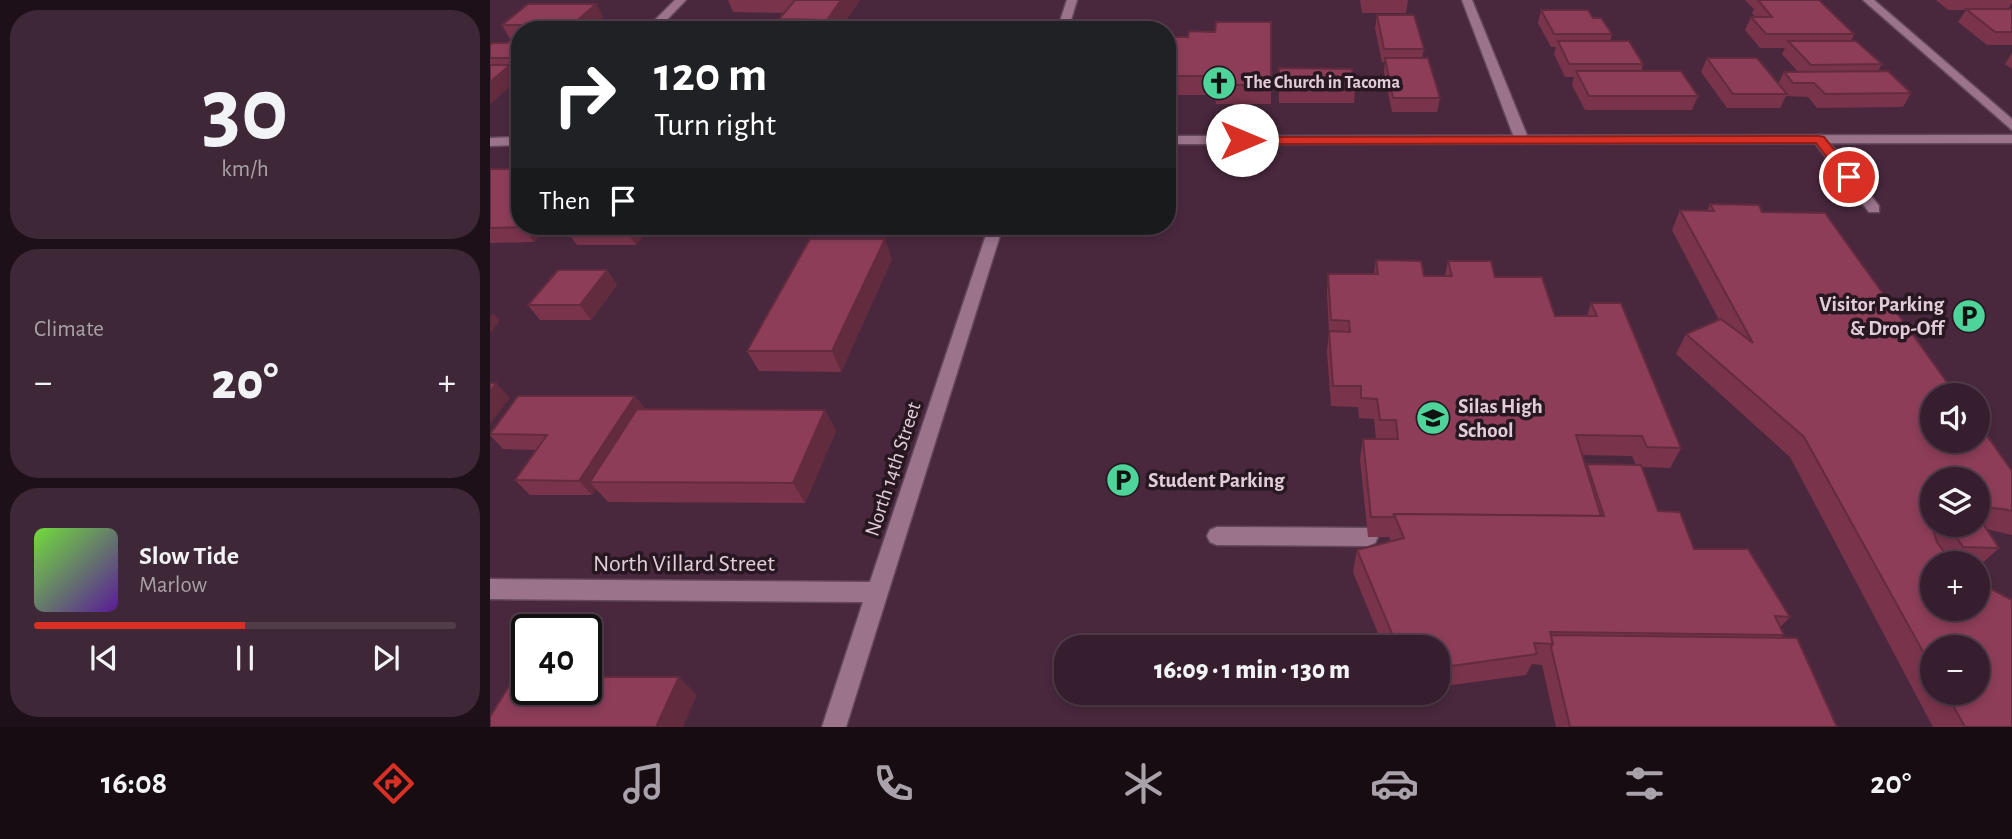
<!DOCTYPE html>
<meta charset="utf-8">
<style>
body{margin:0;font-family:"Alegreya Sans",sans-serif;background:#3e2736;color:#f1f3f6;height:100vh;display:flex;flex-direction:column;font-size:26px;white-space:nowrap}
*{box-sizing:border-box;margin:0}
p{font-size:23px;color:#aaa2aa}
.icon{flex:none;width:38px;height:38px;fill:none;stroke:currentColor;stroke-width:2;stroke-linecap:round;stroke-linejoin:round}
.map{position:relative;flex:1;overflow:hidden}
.details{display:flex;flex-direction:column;gap:10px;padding:10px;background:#1e1019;width:490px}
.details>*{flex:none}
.hud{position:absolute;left:21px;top:21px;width:665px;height:214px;border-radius:28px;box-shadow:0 4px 10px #0003,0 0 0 2px #513c4a;background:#202124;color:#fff;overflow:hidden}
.controls{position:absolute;left:1430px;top:383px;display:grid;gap:14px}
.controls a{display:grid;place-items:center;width:70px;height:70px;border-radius:50%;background:#371e2e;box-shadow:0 4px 10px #0003,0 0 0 2px #513c4a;font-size:35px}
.speed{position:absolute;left:21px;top:614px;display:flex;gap:14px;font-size:35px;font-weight:700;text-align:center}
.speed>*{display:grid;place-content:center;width:91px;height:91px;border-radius:50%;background:#371e2e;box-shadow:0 4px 10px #0003,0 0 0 2px #513c4a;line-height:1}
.speed .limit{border:4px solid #111;border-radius:10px;background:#fff;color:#111}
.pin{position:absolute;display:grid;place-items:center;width:60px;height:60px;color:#fff;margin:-30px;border:4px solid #fff;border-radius:50%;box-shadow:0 2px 7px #0007}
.me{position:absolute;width:77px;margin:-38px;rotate:90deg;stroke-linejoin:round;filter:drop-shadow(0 0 5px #0008)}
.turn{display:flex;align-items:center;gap:24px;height:147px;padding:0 28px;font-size:32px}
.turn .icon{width:91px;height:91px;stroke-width:2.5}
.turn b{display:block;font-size:49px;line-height:60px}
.then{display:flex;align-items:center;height:66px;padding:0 28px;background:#0003;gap:14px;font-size:26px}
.big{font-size:52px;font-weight:800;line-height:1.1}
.details .card{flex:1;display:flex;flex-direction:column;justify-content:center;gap:10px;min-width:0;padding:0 24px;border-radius:28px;background:#3e2736}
.details .dial{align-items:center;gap:0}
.dial b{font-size:91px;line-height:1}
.song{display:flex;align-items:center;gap:21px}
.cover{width:84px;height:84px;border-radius:10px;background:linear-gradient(135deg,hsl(100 70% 55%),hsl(270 70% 35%))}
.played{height:7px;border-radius:4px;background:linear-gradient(90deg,#d93025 50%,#513c4a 50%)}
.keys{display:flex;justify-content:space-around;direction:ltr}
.heat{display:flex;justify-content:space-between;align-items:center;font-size:38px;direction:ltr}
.trip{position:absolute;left:564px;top:635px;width:396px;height:70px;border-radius:28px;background:#371e2e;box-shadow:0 4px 10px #0003,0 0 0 2px #513c4a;font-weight:800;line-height:70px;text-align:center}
.tabs{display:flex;height:112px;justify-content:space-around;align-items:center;background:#160c12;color:#aaa2aa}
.tabs .icon{width:49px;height:49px}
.tabs .on{color:#d93025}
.tabs b{font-size:32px;color:#f1f3f6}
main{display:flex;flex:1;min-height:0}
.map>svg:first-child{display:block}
</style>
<main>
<section class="details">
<div class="card dial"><b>30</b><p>km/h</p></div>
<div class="card"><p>Climate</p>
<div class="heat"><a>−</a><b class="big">20°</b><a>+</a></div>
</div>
<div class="card">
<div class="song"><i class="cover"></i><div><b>Slow Tide</b><p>Marlow</p></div></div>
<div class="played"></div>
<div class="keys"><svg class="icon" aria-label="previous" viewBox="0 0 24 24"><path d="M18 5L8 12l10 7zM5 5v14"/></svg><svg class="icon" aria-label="pause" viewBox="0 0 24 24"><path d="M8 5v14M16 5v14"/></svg><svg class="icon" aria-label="next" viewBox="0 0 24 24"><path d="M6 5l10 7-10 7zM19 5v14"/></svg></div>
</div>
</section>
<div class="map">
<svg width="1522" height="727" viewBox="0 0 1522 727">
<rect width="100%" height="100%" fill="#49283d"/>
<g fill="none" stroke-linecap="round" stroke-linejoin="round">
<g stroke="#64485a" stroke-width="3">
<g id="lane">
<polygon points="1329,135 1334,136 1389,206 1389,212 1379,212 1322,139"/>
<polygon points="727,527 878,528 885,531 888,537 885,543 878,546 727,545 720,542 717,536 720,530"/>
</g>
</g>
<g stroke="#64485a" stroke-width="3">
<g id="street">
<polygon points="185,0 196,0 167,30 155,30"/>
<polygon points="577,0 587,0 578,30 567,30"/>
<polygon points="972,0 982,0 1039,140 1037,143 1032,144 1025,140"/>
<polygon points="1373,0 1384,0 1522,119 1522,130"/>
<polygon points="499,226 513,226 356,727 332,727 373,602 0,599 0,579 380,582"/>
</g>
</g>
<g stroke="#64485a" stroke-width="3">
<g id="secondary">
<polygon points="1522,135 1522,143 677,144 677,136"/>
<polygon points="30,137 30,145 0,146 0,138"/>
</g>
</g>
<use href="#lane" fill="#9b748c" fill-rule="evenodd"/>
<use href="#street" fill="#9b748c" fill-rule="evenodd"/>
<use href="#secondary" fill="#9b748c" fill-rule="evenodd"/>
</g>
<g fill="#79344c" fill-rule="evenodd">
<polygon points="238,0 370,0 349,30 293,30 289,19 295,13 243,12"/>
<polygon points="870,0 918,0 916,13 872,13"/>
<polygon points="1255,0 1320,0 1364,34 1361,41 1392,64 1388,71 1421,93 1413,107 1327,108 1318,97 1296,96 1290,108 1237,108 1211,72 1217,58 1288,84 1294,72 1308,72 1292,54 1295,48 1270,48 1255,30 1261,17 1265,17 1262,13 1264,9"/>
<polygon points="1446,0 1522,0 1522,3 1518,9 1522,9 1522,45 1497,45 1468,22 1476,10 1458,10"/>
<polygon points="106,4 113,17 99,30 30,30 30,72 24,72 28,79 0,104 0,45 17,43 22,39 20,39 12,25"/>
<polygon points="1051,10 1103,18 1122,34 1120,41 1153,64 1151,71 1208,96 1202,110 1095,110 1082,85 1084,77 1075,77 1064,54 1066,47 1061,47 1048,23"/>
<polygon points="887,15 934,49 932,58 950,98 947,112 902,112 894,72 895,62 892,62 885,28"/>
<polygon points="677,52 781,85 781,104 726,104 725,95 677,95"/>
<polygon points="1522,53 1522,69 1515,64"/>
<polygon points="789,68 865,90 864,103 789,103"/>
<polygon points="0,169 30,226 58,226 44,242 0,243"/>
<path d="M 1220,204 L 1272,212 L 1522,471 L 1522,535 L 1497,529 L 1509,548 L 1488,567 L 1488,564 L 1442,564 L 1522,727 L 1443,727 L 1300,457 L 1186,354 L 1196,334 L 1229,320 L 1182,230 L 1190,210 L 1217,211 ZM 1488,480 L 1488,525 L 1442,525 ZM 1442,648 L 1488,693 L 1442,693 Z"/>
<polygon points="71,226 161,226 146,245 87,245 76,230 78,228 73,228"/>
<polygon points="315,226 358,226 357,229 316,229"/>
<polygon points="402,259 351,372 269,371 257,351"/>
<path d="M 886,260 L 934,276 L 955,276 L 958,261 L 1005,277 L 1065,316 L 1097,316 L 1101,303 L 1191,448 L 1180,468 L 1152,467 L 1168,511 L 1204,549 L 1300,617 L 1290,627 L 1294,635 L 1290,638 L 1347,727 L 1066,727 L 1052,665 L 1042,664 L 1036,675 L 947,687 L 947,648 L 894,648 L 863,572 L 867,550 L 901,541 L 899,537 L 878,537 L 870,459 L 873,439 L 886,439 L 884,419 L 869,418 L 868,407 L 841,406 L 837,352 L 839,331 L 837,294 L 838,274 L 884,274 ZM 1092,455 L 1142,456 L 1146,465 L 1097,464 L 1096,467 Z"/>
<polygon points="117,270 127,285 101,320 50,320 38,305"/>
<polygon points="145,396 155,409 335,410 346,431 315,503 118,502 106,489 102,495 40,495 25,480 47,450 13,449 0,435 0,433"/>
</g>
<g fill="#632b3e">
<polygon points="351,0 370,0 349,30 340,30 337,20"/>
<polygon points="106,4 113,17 99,30 85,30 82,25"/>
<polygon points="20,65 28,79 0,104 0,82"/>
<polygon points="34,226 58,226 44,242 33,227"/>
<polygon points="140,226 161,226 146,245 136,230"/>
<polygon points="395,239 402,259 351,372 342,351"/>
<polygon points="117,270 127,285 101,320 90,305"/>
<polygon points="3,313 10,321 0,333 0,317"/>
<polygon points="6,383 20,398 0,424 0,392"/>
<polygon points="145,396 156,410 100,482 106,489 102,495 89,481"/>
<polygon points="335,410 346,431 315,503 303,483"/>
<polygon points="189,677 207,695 193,727 166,727"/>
</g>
<g fill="#8d3d58" stroke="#632b3e" stroke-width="2">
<polygon points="305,0 351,0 337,20 289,19"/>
<polygon points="1268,0 1329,0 1364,34 1276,34 1261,17 1282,17"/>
<polygon points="38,4 106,4 82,25 12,25"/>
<polygon points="1476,9 1522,9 1522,32 1505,32"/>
<polygon points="1051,10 1098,10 1103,18 1111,18 1122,34 1064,34"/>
<polygon points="887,15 924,15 934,49 894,49"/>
<polygon points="726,22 781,22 781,85 725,85 726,76 677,76 677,52 679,52 682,37 698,37 699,31 725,32"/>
<polygon points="30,32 30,58 0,58 0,45 3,43 17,43"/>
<polygon points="1068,41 1139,41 1153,64 1079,64"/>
<polygon points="1298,41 1366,41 1392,64 1321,65"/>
<polygon points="895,58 938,58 950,98 903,98"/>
<polygon points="1217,58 1267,58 1297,94 1243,94"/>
<polygon points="0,65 20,65 0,82"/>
<polygon points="789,68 862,69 865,90 789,89"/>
<polygon points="1086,71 1191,71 1208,96 1099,96"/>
<polygon points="1398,71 1421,93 1335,94 1324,83 1303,83 1294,72"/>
<polygon points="0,169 30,169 30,181 24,188 30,188 30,226 34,226 33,227 0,228"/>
<polygon points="1220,204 1269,205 1272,212 1335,213 1467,396 1442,396 1442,441 1488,441 1488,423 1522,471 1522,511 1513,509 1488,507 1488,480 1442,480 1442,525 1446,525 1443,530 1447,542 1463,564 1442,564 1442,609 1488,609 1488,582 1522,600 1522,727 1475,727 1456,693 1488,693 1488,648 1442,648 1442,668 1314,437 1196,334 1231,319 1263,343 1190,210 1224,211"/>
<polygon points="80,226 140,226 136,230 76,230"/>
<polygon points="320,239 395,239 342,351 257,351"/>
<polygon points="886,260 931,261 934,276 962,276 958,261 1001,261 1005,277 1052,277 1065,316 1107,316 1101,303 1131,303 1191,448 1157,447 1152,436 1086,435 1111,516 904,514 903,517 881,517 873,439 908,439 906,420 890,420 887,399 871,398 871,386 843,386 839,331 860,332 859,321 841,320 838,274 888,274"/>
<polygon points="68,270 117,270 90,305 38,305"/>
<polygon points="0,383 6,383 0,392"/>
<polygon points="28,396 145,396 89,481 25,480 57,435 0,434"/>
<polygon points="147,409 335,410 303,483 100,482"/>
<polygon points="1097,464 1151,465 1168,511 1190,512 1204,549 1258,549 1300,617 1285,616 1294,635 1060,632 1063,644 1044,643 1047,654 947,668 947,648 908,648 867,550 914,538 904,514 1114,516"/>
<polygon points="1488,516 1509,548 1473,547 1459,525 1488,525"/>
<polygon points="1061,635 1307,638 1347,727 1080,727 1061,647 1063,644"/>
<polygon points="25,676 37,676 37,690 96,690 96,677 189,677 166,727 0,727 0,717"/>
</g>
<polygon fill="#d93025" stroke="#8d1f18" stroke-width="2" points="1329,136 1334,137 1364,175 1364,180 1355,180 1326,143 752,144 746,140 752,137"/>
<defs>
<g id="church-disc" transform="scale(1.75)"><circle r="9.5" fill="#4ed39a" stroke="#261720"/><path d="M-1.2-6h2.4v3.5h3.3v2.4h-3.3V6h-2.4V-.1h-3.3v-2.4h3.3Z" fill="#111"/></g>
<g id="parking-disc" transform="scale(1.75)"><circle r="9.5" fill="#4ed39a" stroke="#261720"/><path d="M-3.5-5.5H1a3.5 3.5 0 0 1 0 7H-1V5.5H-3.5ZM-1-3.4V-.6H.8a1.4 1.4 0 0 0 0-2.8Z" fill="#111"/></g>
<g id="school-disc" transform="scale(1.75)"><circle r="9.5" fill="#4ed39a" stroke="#261720"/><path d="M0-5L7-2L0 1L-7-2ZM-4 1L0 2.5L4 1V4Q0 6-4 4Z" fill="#111"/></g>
</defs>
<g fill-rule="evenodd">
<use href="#church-disc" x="729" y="83"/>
<use href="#parking-disc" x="1479" y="316"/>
<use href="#school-disc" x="943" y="418"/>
<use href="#parking-disc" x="633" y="480"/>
</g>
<g text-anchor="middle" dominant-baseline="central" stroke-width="7" stroke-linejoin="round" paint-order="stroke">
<g font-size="18" font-weight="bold" fill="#e2ccd9" stroke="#261720" text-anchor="start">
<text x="754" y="83">The Church in Tacoma</text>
</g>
<g font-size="21" font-weight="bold" fill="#e2ccd9" stroke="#261720" text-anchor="start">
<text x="1454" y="304" text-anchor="end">Visitor Parking<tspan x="1454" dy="24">&amp; Drop-Off</tspan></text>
<text x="968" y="406">Silas High<tspan x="968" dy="24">School</tspan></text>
<text x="658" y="480">Student Parking</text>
</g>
<g font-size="21" fill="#e2ccd9" stroke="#261720">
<text transform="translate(403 469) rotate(-72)">North 14th Street</text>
</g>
<g font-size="24" fill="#e2ccd9" stroke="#261720">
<text x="194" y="564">North Villard Street</text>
</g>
</g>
</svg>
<div class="controls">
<a><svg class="icon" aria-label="sound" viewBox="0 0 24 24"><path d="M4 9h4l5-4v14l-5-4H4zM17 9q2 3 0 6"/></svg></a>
<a><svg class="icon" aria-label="layers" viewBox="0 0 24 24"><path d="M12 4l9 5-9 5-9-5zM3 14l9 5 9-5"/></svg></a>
<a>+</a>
<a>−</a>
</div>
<div class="speed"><div class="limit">40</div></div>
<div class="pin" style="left:1359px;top:177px;background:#d93025"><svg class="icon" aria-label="arrive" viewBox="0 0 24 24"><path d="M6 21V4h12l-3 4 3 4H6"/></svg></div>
<svg class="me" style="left:752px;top:140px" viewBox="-20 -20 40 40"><circle r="19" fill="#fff"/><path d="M0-13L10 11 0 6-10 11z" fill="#d93025"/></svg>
<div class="trip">16:09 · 1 min · 130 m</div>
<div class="hud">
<div class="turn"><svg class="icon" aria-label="right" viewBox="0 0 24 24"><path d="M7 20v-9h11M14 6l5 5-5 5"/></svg><div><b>120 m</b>Turn right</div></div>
<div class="then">Then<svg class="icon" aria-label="arrive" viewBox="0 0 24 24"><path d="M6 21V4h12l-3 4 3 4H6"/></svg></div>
</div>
</div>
</main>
<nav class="tabs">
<b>16:08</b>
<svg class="icon on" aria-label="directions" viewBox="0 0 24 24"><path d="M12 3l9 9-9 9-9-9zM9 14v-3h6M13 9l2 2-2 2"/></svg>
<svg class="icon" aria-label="music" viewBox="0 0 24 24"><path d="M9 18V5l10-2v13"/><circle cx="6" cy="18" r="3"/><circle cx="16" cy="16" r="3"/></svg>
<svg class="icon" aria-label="phone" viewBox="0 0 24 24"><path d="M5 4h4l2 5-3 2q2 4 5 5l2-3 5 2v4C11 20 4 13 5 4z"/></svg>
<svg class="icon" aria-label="climate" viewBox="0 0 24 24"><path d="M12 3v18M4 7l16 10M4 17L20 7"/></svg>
<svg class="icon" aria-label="car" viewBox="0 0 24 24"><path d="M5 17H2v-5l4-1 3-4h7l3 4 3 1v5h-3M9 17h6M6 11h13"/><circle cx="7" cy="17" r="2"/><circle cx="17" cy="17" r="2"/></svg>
<svg class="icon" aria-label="filters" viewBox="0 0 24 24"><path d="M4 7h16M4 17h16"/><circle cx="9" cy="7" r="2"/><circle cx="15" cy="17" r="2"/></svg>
<b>20°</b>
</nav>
